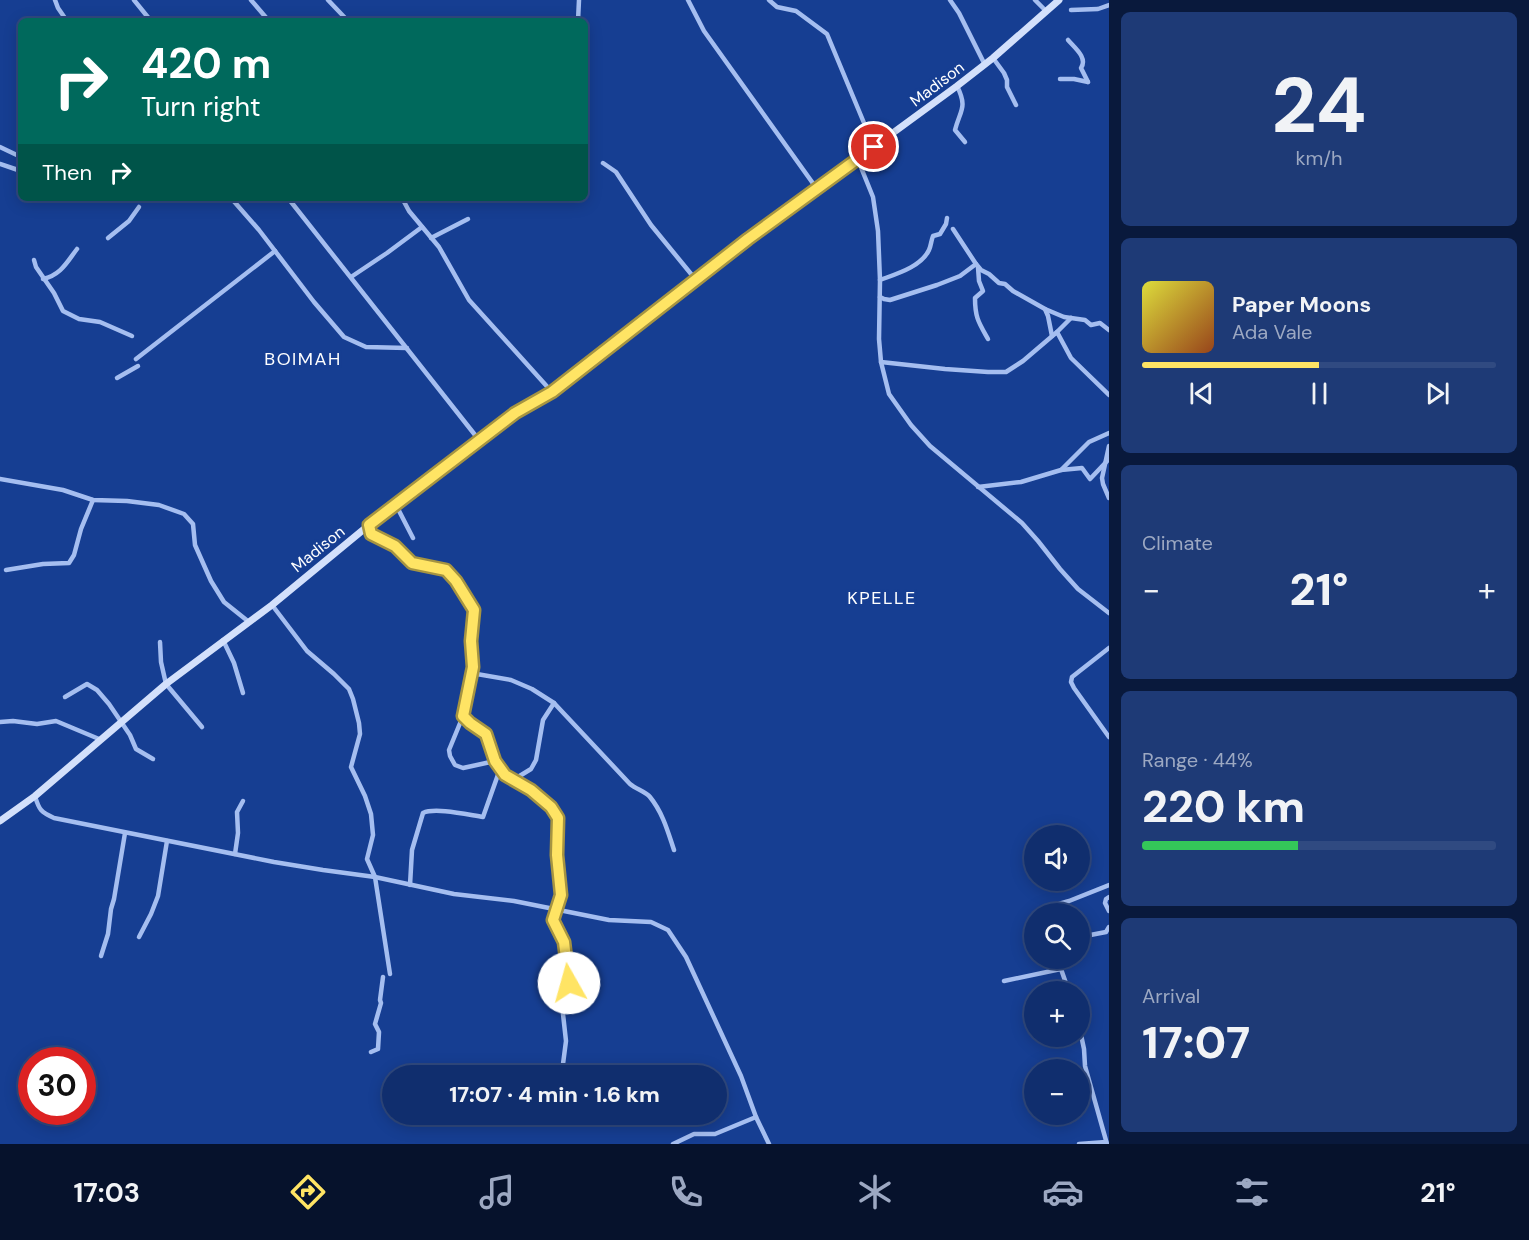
<!DOCTYPE html>
<meta charset="utf-8">
<style>
body{margin:0;font-family:"DM Sans",sans-serif;background:#1e3a76;color:#f1f3f6;height:100vh;display:flex;flex-direction:column;font-size:22px;white-space:nowrap}
*{box-sizing:border-box;margin:0}
p{font-size:20px;color:#9ca8c2}
.icon{flex:none;width:33px;height:33px;fill:none;stroke:currentColor;stroke-width:2;stroke-linecap:round;stroke-linejoin:round}
.map{position:relative;flex:1;overflow:hidden}
.drawer{display:flex;flex-direction:column;gap:12px;padding:12px;background:#09193c;width:420px}
.drawer>*{flex:none}
.banner{position:absolute;left:18px;top:18px;width:570px;height:183px;border-radius:9px;box-shadow:0 3px 15px #0003,0 0 0 2px #304a81;background:#00695c;color:#fff;overflow:hidden}
.fabs{position:absolute;left:1024px;top:825px;display:grid;gap:12px}
.fabs a{display:grid;place-items:center;width:66px;height:66px;border-radius:50%;background:#102e6e;box-shadow:0 3px 15px #0003,0 0 0 2px #304a81;font-size:30px}
.speed{position:absolute;left:18px;top:1047px;display:flex;gap:12px;font-size:30px;font-weight:700;text-align:center}
.speed>*{display:grid;place-content:center;width:78px;height:78px;border-radius:50%;background:#102e6e;box-shadow:0 3px 15px #0003,0 0 0 2px #304a81;line-height:1}
.speed .limit{border:9px solid #d22;background:#fff;color:#111}
.pin{position:absolute;display:grid;place-items:center;width:51px;height:51px;color:#fff;margin:-26px;border:3px solid #fff;border-radius:50%;box-shadow:0 2px 6px #0007}
.me{position:absolute;width:66px;margin:-33px;rotate:353deg;stroke-linejoin:round;filter:drop-shadow(0 0 4px #0008)}
.turn{display:flex;align-items:center;gap:21px;height:126px;padding:0 24px;font-size:27px}
.turn .icon{width:78px;height:78px;stroke-width:2.5}
.turn b{display:block;font-size:42px;line-height:51px}
.then{display:flex;align-items:center;height:57px;padding:0 24px;background:#0003;gap:12px;font-size:22px}
.big{font-size:45px;font-weight:800;line-height:1.1}
.drawer .widget{flex:1;display:flex;flex-direction:column;justify-content:center;gap:9px;min-width:0;padding:0 21px;border-radius:9px;background:#1e3a76}
.drawer .dial{align-items:center;gap:0}
.dial b{font-size:78px;line-height:1}
.song{display:flex;align-items:center;gap:18px}
.cover{width:72px;height:72px;border-radius:9px;background:linear-gradient(135deg,hsl(60 70% 55%),hsl(20 70% 35%))}
.played{height:6px;border-radius:3px;background:linear-gradient(90deg,#ffe464 50%,#304a81 50%)}
.keys{display:flex;justify-content:space-around;direction:ltr}
.heat{display:flex;justify-content:space-between;align-items:center;font-size:33px;direction:ltr}
.charge{height:9px;border-radius:4px;background:linear-gradient(90deg,#34c759 44%,#304a81 0)}
.trip{position:absolute;left:382px;top:1065px;width:345px;height:60px;border-radius:30px;background:#102e6e;box-shadow:0 3px 15px #0003,0 0 0 2px #304a81;font-weight:800;line-height:60px;text-align:center}
.tab-bar{display:flex;height:96px;justify-content:space-around;align-items:center;background:#06122c;color:#9ca8c2}
.tab-bar .icon{width:42px;height:42px}
.tab-bar .active{color:#ffe464}
.tab-bar b{font-size:27px;color:#f1f3f6}
main{display:flex;flex:1;min-height:0}
.map>svg:first-child{display:block}
</style>
<main>
<div class="map">
<svg width="1109" height="1144" viewBox="0 0 1109 1144">
<rect width="100%" height="100%" fill="#163e92"/>
<g fill="none" stroke-linecap="round" stroke-linejoin="round">
<g stroke="#a5bef0" stroke-width="4.5">
<polyline points="55,0 58,8 67,21"/>
<polyline points="134,0 151,21"/>
<polyline points="251,0 269,21"/>
<polyline points="328,0 348,21"/>
<polyline points="688,0 704,31 817,189"/>
<polyline points="769,0 777,7 796,11 827,34 874,147"/>
<polyline points="950,0 959,13 985,65"/>
<polyline points="1035,0 1046,11"/>
<polyline points="1071,10 1098,9 1109,5"/>
<polyline points="578,21 579,0"/>
<path d="M 1068,40 C 1075,48 1088,58 1081,68 L 1088,82"/>
<polyline points="993,58 1004,73 1007,80 1007,87 1016,105"/>
<polyline points="1060,79 1074,79 1088,82"/>
<path d="M 957,86 C 968,108 960,110 955,130 L 965,142"/>
<polyline points="0,147 21,157"/>
<polyline points="858,160 873,197 878,231 880,280 879,339 881,362 889,394 911,425 930,446 1022,523 1038,541 1060,569 1078,589 1109,613"/>
<polyline points="603,163 616,172 651,225 696,280"/>
<polyline points="0,164 18,170"/>
<polyline points="231,198 259,230 314,302 344,337 366,347 407,348"/>
<polyline points="288,198 479,440"/>
<polyline points="402,198 409,211 439,247 469,300 552,392"/>
<polyline points="108,238 129,221 139,207"/>
<polyline points="431,238 468,219"/>
<polyline points="34,260 36,267 54,293 63,311 79,319 100,322 132,336"/>
<polyline points="976,264 981,270 989,274 999,283 1005,284 1013,291 1045,309 1048,316 1052,336"/>
<path d="M 978,267 L 979,281 L 983,291 L 975,298 C 975,318 979,323 988,339"/>
<polyline points="351,277 387,253 422,227"/>
<path d="M 43,279 C 61,275 67,262 77,249"/>
<path d="M 880,280 C 896,274 921,267 929,250 C 931,246 931,241 933,236 L 940,234 L 946,224 L 947,218"/>
<polyline points="880,297 884,299 890,300 937,285 960,276 976,264 953,229"/>
<polyline points="1045,309 1064,317 1085,320 1091,325 1100,323 1109,330"/>
<polyline points="1057,332 1071,318"/>
<polyline points="136,359 275,251"/>
<polyline points="881,362 945,369 988,372 1006,372 1023,361 1057,332 1071,358 1109,395"/>
<polyline points="117,378 138,366"/>
<polyline points="1109,446 1102,478 1103,484 1109,498"/>
<polyline points="1061,470 1089,442 1109,433"/>
<polyline points="0,479 63,490 93,500 127,501 159,505 184,514 193,524 195,545 211,581 224,602 249,622"/>
<polyline points="978,487 1021,482 1061,470 1082,468 1090,479 1109,459"/>
<polyline points="396,505 413,538"/>
<polyline points="369,525 371,534 395,546 412,563 446,570 456,581 475,610 471,641 473,667 463,716 470,723 486,734 495,761 505,775 531,791 551,807 558,818 557,855 561,895 553,920 564,942 569,983 567,1000 563,1014 566,1041 563,1064"/>
<polyline points="6,570 43,564 69,563 74,555 81,529 93,500"/>
<polyline points="272,605 307,651 334,674 349,689 353,699 359,723 360,734 351,767 365,796 371,814 373,835 367,859 375,877 390,974"/>
<polyline points="223,640 234,663 243,693"/>
<polyline points="160,642 161,662 166,684 202,727"/>
<polyline points="1109,648 1072,677 1071,682 1074,688 1109,737"/>
<polyline points="471,673 511,680 532,689 554,703"/>
<polyline points="65,697 87,684 97,690 109,704 130,735 136,749 153,759"/>
<polyline points="463,716 449,750 450,756 455,765 463,768 495,761"/>
<polyline points="0,722 13,721 37,724 56,721 99,739"/>
<path d="M 513,780 L 531,769 L 536,760 L 543,720 L 554,703 L 630,784 C 636,789 646,792 650,797 C 663,813 668,832 674,850"/>
<path d="M 35,796 C 39,810 41,812 54,818 L 274,862 L 323,870 L 375,877 L 454,894 L 514,901 L 609,920 L 651,922 L 668,930 L 686,957 L 741,1076 L 756,1117 L 769,1144"/>
<polyline points="235,854 238,833 237,812 243,801"/>
<path d="M 410,885 L 412,850 L 423,813 C 435,807 469,815 483,817 L 500,769"/>
<polyline points="1109,897 1106,899 1105,903 1109,911"/>
<polyline points="1039,914 1042,909 1069,901 1109,885"/>
<polyline points="139,937 151,914 158,896 167,841"/>
<polyline points="1080,937 1106,932 1109,927"/>
<polyline points="101,956 108,934 111,909 114,899 125,833"/>
<polyline points="1061,969 1069,992"/>
<polyline points="1004,981 1061,969 1059,958"/>
<polyline points="1080,1030 1084,1049 1085,1066 1107,1144"/>
<polyline points="371,1052 378,1049 379,1032 375,1024 381,1003 380,1000 383,977"/>
<polyline points="673,1144 694,1134 715,1134 756,1117"/>
<polyline points="1079,1144 1106,1142"/>
</g>
<polyline stroke="#d3e0fb" stroke-width="7" points="0,821 35,796 166,684 272,605 369,525 515,413 552,392 748,239 957,86 993,58 1059,0"/>
</g>
<g fill="none" stroke-linecap="round" stroke-linejoin="round">
<g stroke="#a69441" stroke-width="15">
<polyline id="route" points="569,983 564,942 553,920 561,895 557,855 558,818 551,807 531,790 505,775 495,761 486,734 470,723 463,716 473,667 471,641 474,610 456,581 446,570 412,563 395,546 371,534 369,525 515,413 552,392 748,239 874,147"/>
</g>
<use href="#route" stroke="#ffe464" stroke-width="10"/>
</g>
<g text-anchor="middle" dominant-baseline="central" stroke-width="6" stroke-linejoin="round" paint-order="stroke">
<g font-size="16" fill="#fff" stroke="#163e92">
<text transform="translate(937 84) rotate(-37)">Madison</text>
<text transform="translate(318 549) rotate(-39)">Madison</text>
</g>
<g font-size="18" letter-spacing="1.5" fill="#fff" stroke="#163e92">
<text x="303" y="359">BOIMAH</text>
<text x="882" y="598">KPELLE</text>
</g>
</g>
</svg>
<div class="fabs">
<a><svg class="icon" aria-label="sound" viewBox="0 0 24 24"><path d="M4 9h4l5-4v14l-5-4H4zM17 9q2 3 0 6"/></svg></a>
<a><svg class="icon" aria-label="search" viewBox="0 0 24 24"><circle cx="10" cy="10" r="6"/><path d="M15 15l6 6"/></svg></a>
<a>+</a>
<a>−</a>
</div>
<div class="speed"><div class="limit">30</div></div>
<div class="pin" style="left:874px;top:147px;background:#d93025"><svg class="icon" aria-label="arrive" viewBox="0 0 24 24"><path d="M6 21V4h12l-3 4 3 4H6"/></svg></div>
<svg class="me" style="left:569px;top:983px" viewBox="-20 -20 40 40"><circle r="19" fill="#fff"/><path d="M0-13L10 11 0 6-10 11z" fill="#ffe464"/></svg>
<div class="trip">17:07 · 4 min · 1.6 km</div>
<div class="banner">
<div class="turn"><svg class="icon" aria-label="right" viewBox="0 0 24 24"><path d="M7 20v-9h11M14 6l5 5-5 5"/></svg><div><b>420 m</b>Turn right</div></div>
<div class="then">Then<svg class="icon" aria-label="right" viewBox="0 0 24 24"><path d="M7 20v-9h11M14 6l5 5-5 5"/></svg></div>
</div>
</div>
<section class="drawer">
<div class="widget dial"><b>24</b><p>km/h</p></div>
<div class="widget">
<div class="song"><i class="cover"></i><div><b>Paper Moons</b><p>Ada Vale</p></div></div>
<div class="played"></div>
<div class="keys"><svg class="icon" aria-label="previous" viewBox="0 0 24 24"><path d="M18 5L8 12l10 7zM5 5v14"/></svg><svg class="icon" aria-label="pause" viewBox="0 0 24 24"><path d="M8 5v14M16 5v14"/></svg><svg class="icon" aria-label="next" viewBox="0 0 24 24"><path d="M6 5l10 7-10 7zM19 5v14"/></svg></div>
</div>
<div class="widget"><p>Climate</p>
<div class="heat"><a>−</a><b class="big">21°</b><a>+</a></div>
</div>
<div class="widget"><p>Range · 44%</p><b class="big">220 km</b><div class="charge"></div></div>
<div class="widget"><p>Arrival</p><b class="big">17:07</b></div>
</section>
</main>
<nav class="tab-bar">
<b>17:03</b>
<svg class="icon active" aria-label="directions" viewBox="0 0 24 24"><path d="M12 3l9 9-9 9-9-9zM9 14v-3h6M13 9l2 2-2 2"/></svg>
<svg class="icon" aria-label="music" viewBox="0 0 24 24"><path d="M9 18V5l10-2v13"/><circle cx="6" cy="18" r="3"/><circle cx="16" cy="16" r="3"/></svg>
<svg class="icon" aria-label="phone" viewBox="0 0 24 24"><path d="M5 4h4l2 5-3 2q2 4 5 5l2-3 5 2v4C11 20 4 13 5 4z"/></svg>
<svg class="icon" aria-label="climate" viewBox="0 0 24 24"><path d="M12 3v18M4 7l16 10M4 17L20 7"/></svg>
<svg class="icon" aria-label="car" viewBox="0 0 24 24"><path d="M5 17H2v-5l4-1 3-4h7l3 4 3 1v5h-3M9 17h6M6 11h13"/><circle cx="7" cy="17" r="2"/><circle cx="17" cy="17" r="2"/></svg>
<svg class="icon" aria-label="filters" viewBox="0 0 24 24"><path d="M4 7h16M4 17h16"/><circle cx="9" cy="7" r="2"/><circle cx="15" cy="17" r="2"/></svg>
<b>21°</b>
</nav>
